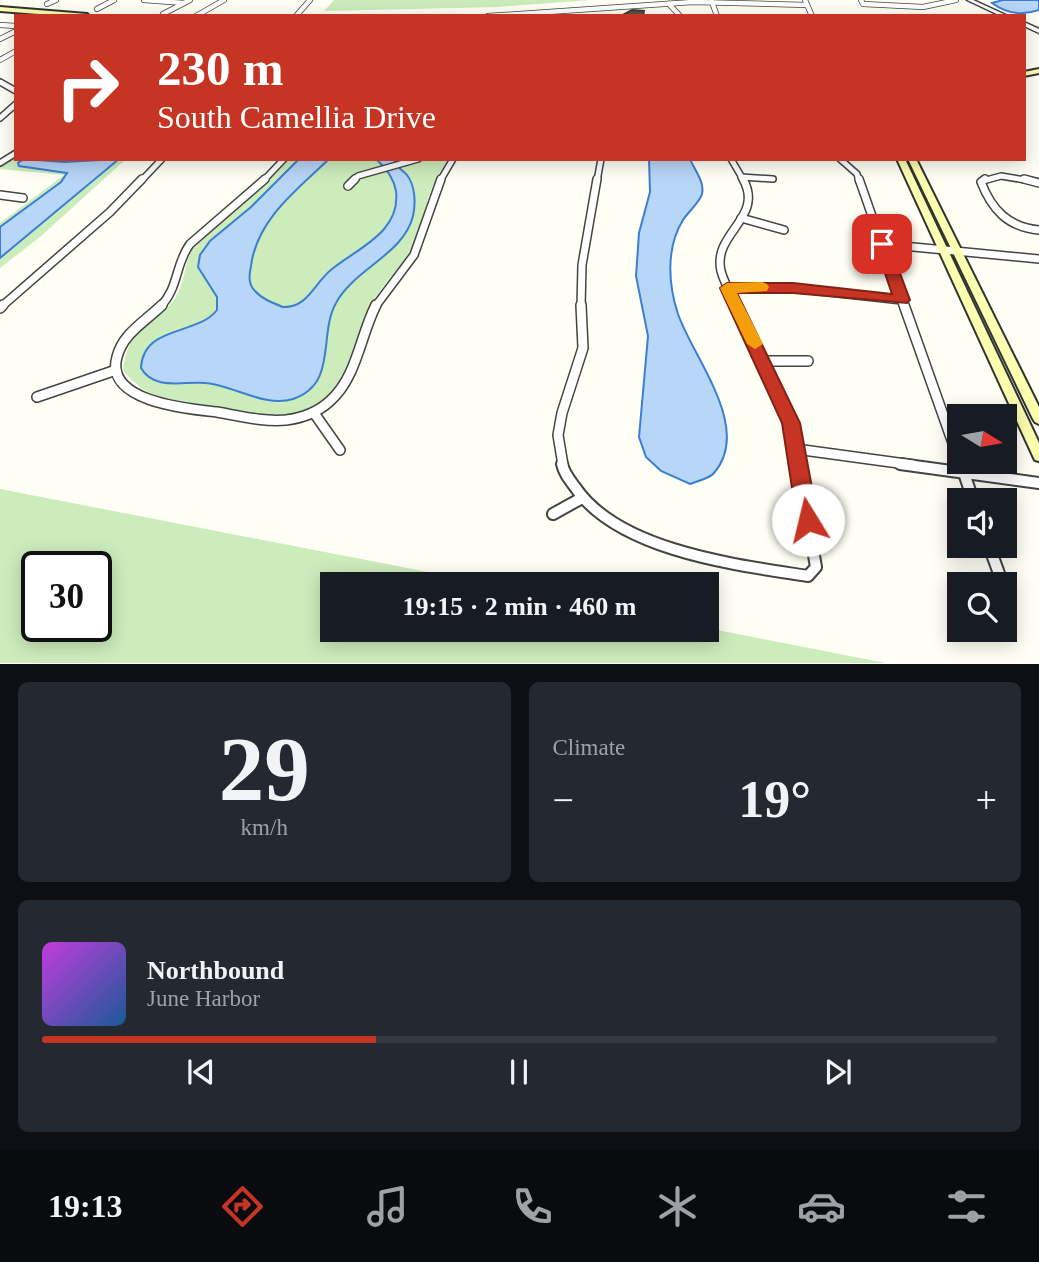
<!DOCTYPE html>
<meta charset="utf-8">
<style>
body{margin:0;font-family:"Times New Roman",serif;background:#242831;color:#f1f3f6;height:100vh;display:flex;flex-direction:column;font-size:26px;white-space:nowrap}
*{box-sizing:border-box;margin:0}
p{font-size:23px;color:#9ea1a6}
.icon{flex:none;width:38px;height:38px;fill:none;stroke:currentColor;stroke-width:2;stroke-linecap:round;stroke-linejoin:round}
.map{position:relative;height:664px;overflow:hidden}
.panel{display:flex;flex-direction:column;gap:18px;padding:18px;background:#0d0f14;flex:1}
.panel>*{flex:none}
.top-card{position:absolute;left:14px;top:14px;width:1012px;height:147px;border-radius:0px;box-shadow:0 4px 18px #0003;background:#c63523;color:#fff;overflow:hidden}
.needle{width:46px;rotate:101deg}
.fabs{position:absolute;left:947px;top:404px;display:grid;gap:14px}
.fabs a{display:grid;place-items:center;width:70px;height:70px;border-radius:0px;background:#171b24;box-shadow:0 4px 18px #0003;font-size:35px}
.speed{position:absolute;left:21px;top:551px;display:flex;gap:14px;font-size:35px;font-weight:700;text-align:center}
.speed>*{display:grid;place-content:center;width:91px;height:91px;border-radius:50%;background:#171b24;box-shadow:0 4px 18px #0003;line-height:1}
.speed .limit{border:4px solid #111;border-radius:10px;background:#fff;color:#111}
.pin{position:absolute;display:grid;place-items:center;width:60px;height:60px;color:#fff;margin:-30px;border-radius:14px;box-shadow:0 4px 10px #0006}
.me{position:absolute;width:77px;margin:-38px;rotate:351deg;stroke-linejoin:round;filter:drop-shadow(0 0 5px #0008)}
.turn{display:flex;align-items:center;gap:24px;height:147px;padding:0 28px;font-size:32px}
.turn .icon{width:91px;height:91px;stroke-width:2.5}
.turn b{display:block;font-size:49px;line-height:60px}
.big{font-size:52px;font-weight:700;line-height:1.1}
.panel .widget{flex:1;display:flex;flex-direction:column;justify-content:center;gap:10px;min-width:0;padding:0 24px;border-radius:10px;background:#242831}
.panel .dial{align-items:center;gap:0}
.dial b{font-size:91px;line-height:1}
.song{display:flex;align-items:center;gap:21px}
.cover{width:84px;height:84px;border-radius:10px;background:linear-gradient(135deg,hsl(290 70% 55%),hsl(210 70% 35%))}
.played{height:7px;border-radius:4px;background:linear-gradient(90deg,#c63523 35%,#363941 35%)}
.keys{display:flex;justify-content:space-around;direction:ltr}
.heat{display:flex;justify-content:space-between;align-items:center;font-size:38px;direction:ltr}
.panel .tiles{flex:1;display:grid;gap:18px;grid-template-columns:1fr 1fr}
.widget:last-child{grid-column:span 2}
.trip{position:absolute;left:320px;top:572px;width:399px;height:70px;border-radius:0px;background:#171b24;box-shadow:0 4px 18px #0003;font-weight:700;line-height:70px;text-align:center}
.menu{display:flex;height:112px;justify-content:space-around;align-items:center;background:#090b0e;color:#9ea1a6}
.menu .icon{width:49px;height:49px}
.menu .selected{color:#c63523}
.menu b{font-size:32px;color:#f1f3f6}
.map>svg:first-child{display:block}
</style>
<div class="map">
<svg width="1039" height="664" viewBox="0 0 1039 664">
<rect width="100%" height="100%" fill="#fffff5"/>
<g fill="#cdecbc" fill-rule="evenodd">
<polygon points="334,0 591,0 497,7 324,11"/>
<polygon points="16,156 16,159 24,159 18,163 20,166 67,173 61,182 0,227 0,223 64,175 0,169 0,166"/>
<polygon points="119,159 126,159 40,237 0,268 0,258"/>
<path d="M 289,159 L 449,159 C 438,174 430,188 426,207 C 424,214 425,221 422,228 C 413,257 390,274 375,298 C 351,337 352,387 308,410 C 280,425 252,411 224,409 C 187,408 147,402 123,370 C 130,321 151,331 175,298 C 187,280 183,260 196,243 C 208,228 226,217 242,205 C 259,191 274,176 289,159 Z"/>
<path d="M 0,489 L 490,584 L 332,584 L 332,630 L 707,630 L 707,628 L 886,663 L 0,663 ZM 37,567 L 96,567 L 96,626 L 37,626 Z"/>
</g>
<g fill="#b8d6f8" stroke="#3c7fd1" stroke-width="2">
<path d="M 1003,0 L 1039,0 L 1039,10 C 1022,16 1007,14 992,3 Z"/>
<polygon points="24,159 64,162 119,159 0,258 0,227 61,182 67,173 19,166 18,163"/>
<path d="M 299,159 L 329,159 C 297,190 257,219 251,266 C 249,275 248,284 255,291 C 262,299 273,303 283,307 C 308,308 314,283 332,269 C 358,248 401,232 396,191 C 394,179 385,167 376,159 L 394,159 C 396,167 401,169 407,175 C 415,185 416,203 413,216 C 404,254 354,269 336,303 C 318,335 338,384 293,399 C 265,408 233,385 205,383 C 184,381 154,391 141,368 C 143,325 197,336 217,310 L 217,297 L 198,267 L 200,255 L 210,241 L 251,207 Z"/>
<path d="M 649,159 L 690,159 C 694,169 705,182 702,194 C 700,202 688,212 683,220 C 666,247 668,284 678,314 C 693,358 753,428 714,473 C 709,479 697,481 690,484 L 661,471 L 646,457 L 639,437 L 648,336 L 636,276 L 639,233 L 650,192 Z"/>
</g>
<polygon fill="#5a544d" stroke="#3f3b36" stroke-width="2" points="632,10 644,11 643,16 621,16"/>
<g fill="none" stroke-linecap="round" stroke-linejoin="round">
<g stroke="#444" stroke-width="6">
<g id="minor-far4">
<polyline points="144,0 184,3"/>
<polyline points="805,0 812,16"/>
<polyline points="861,0 863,4 923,7 956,0"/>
<polyline points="712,2 717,16"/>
<polyline points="47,4 56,0"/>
<polyline points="669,4 680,16"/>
<polyline points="97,9 114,0"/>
<polyline points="163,14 190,0"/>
<polyline points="196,16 224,0"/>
<polyline points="296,16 310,0"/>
<polyline points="488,16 693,2 807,5"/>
<polyline points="0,25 16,26"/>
<polyline points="0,39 16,31"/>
<polyline points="0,60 16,51"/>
</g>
</g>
<g stroke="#444" stroke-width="8">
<g id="minor-far3">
<polyline points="0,82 16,91"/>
<polyline points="0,118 16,104"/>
<polyline points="731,159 744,181"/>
<polyline points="840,159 857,174 859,181"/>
<polyline points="0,163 16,153"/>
<polyline points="741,177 773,179"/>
<polyline points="141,181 162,159"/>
<polyline points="263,181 284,159"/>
<polyline points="353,181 358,176 418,159"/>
<polyline points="440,181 453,159"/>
<polyline points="597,181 601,159"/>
<polyline points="983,181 1001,176 1031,181"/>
</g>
</g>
<g stroke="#444" stroke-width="10">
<g id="minor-far2">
<polyline points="859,179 904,307"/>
<path d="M 985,179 L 981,182 C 992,210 1008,227 1039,230"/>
<polyline points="1024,179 1039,183"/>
<polyline points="348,186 355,179"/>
<polyline points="0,195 23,198"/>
<polyline points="741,218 784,230"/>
<polyline points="882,244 1039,259"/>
<polyline points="727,288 793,288 902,300"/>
<polyline points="1,307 110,212 142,179"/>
<path d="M 160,307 C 179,288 175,264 190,244 L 265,179"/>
<polyline points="375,307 414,255 441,179"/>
<polyline points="581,307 582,265 597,179"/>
<path d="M 738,307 C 732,296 724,283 721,271 C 712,233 765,218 743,179"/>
</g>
</g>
<g stroke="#444" stroke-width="12">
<g id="minor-far1">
<path d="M 162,305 C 146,321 123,333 117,357 C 104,402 189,409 217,412 C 240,416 263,422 286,420 C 302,418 318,412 330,401 C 357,377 360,336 376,305"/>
<polyline points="737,305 791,423 798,465"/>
<polyline points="904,305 959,460"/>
<polyline points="0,308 3,305"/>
<polyline points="763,361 808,361"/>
<polyline points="37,397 116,370"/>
<polyline points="314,413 340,450"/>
<polyline points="796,449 913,465"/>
<polyline points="960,462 961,465"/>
<polyline points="563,465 558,435 562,413 583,348 581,305"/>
</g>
</g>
<g stroke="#444" stroke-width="14">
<g id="minor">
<path d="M 562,464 C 564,473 569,479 575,487 C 618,551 737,565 808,576 L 816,567 L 798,464"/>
<polyline points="900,464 1039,483"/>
<polyline points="961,464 973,500"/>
<polyline points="553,514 582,498"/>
<polyline points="989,546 1001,579 1000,584"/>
</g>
</g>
<g stroke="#444" stroke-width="3">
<g id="tertiary">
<polygon points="967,0 973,0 1008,16 1001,16"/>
<polygon points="1024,22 1039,29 1039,33 1024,26"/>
</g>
</g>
<g stroke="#333" stroke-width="4">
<g id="secondary">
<polygon points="0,7 87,14 89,16 64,16 0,11"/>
<polygon points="1039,69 1039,73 1024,76 1024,72"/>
<polygon points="897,159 905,159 1039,443 1039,461 1035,460 1033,456"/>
<polygon points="908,159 916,159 1039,407 1039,424 1035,422 1033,419"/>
</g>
</g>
<use href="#minor-far4" stroke="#fff" stroke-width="4.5"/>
<use href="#minor-far3" stroke="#fff" stroke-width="5"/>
<use href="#minor-far2" stroke="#fff" stroke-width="7"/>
<use href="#minor-far1" stroke="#fff" stroke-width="9"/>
<use href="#minor" stroke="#fff" stroke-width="10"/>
<use href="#tertiary" fill="#fff" fill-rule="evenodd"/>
<use href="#secondary" fill="#fcffb0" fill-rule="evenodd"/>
</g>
<polygon fill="#c63523" stroke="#812217" stroke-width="2" points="882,239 889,244 910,300 907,303 793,293 737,293 800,423 818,520 815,526 808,529 800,526 797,520 782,423 720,288 727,283 793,283 892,294 875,244"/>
<polygon fill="#f59e0b" points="762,282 767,284 769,287 767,291 737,293 763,344 755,349 747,344 720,288 727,283"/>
</svg>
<div class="fabs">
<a><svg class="needle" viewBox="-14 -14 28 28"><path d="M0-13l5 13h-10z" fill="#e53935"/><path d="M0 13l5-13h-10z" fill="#9ea1a6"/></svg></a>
<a><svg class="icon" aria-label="sound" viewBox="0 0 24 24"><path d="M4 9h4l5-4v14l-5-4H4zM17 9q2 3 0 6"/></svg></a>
<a><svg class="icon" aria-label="search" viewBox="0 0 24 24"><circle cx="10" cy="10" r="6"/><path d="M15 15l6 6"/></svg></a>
</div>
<div class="speed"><div class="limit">30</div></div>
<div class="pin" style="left:882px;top:244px;background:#d93025"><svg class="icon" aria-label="arrive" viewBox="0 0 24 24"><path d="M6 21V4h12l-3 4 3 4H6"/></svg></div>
<svg class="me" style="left:808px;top:520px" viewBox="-20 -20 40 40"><circle r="19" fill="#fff"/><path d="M0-13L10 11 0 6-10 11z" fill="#c63523"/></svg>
<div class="trip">19:15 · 2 min · 460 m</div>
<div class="top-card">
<div class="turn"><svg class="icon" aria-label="right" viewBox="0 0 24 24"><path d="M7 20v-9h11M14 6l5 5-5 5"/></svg><div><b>230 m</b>South Camellia Drive</div></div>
</div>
</div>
<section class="panel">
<div class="tiles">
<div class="widget dial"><b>29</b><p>km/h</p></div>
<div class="widget"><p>Climate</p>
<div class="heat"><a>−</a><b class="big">19°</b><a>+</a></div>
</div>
<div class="widget">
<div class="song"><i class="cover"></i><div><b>Northbound</b><p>June Harbor</p></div></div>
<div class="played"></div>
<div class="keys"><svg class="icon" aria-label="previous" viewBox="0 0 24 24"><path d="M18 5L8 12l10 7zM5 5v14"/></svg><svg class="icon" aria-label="pause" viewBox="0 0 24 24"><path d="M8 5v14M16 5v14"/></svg><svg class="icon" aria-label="next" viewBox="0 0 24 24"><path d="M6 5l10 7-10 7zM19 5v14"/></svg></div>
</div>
</div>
</section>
<nav class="menu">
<b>19:13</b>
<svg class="icon selected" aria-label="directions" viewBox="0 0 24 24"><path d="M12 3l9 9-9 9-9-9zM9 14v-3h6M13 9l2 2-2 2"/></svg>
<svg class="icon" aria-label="music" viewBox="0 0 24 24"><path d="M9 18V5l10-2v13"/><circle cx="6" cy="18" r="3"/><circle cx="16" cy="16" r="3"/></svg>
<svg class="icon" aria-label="phone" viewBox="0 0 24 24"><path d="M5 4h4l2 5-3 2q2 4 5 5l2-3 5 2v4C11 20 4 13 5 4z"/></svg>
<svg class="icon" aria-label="climate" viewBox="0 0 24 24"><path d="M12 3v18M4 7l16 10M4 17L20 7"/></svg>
<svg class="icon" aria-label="car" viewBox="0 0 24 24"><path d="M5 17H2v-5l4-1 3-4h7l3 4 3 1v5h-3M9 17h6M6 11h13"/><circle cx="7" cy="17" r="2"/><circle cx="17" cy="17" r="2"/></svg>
<svg class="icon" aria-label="filters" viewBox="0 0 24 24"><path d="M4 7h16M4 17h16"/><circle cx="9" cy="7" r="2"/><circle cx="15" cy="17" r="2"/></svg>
</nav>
